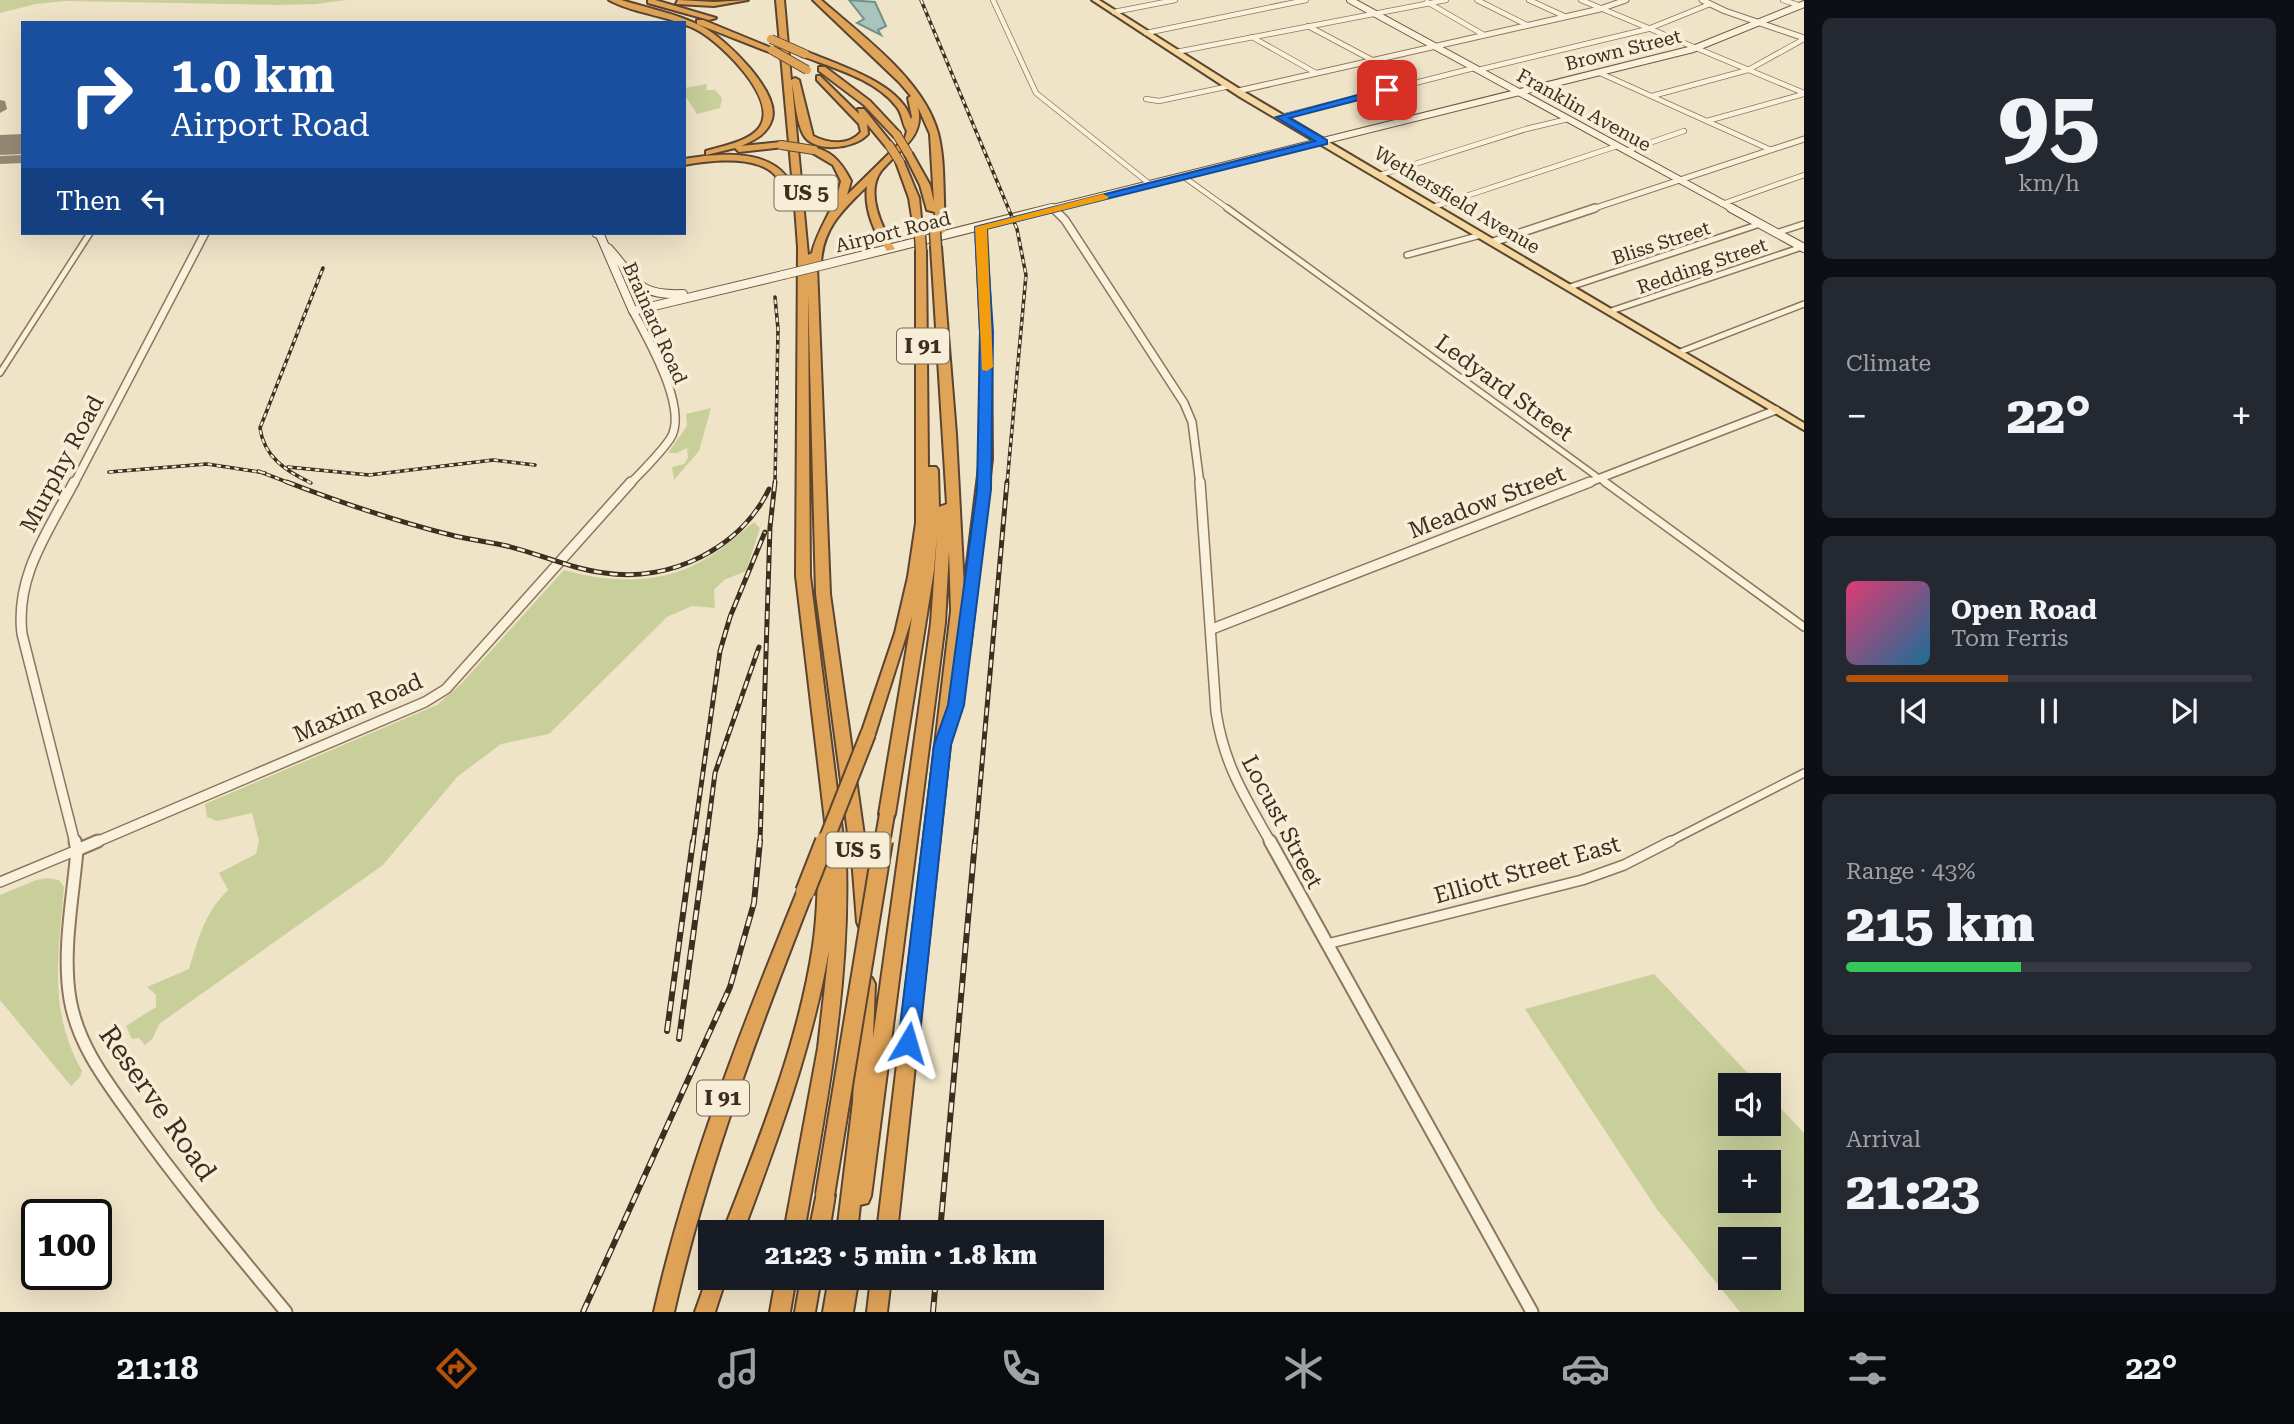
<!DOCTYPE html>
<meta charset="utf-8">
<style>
body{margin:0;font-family:"Roboto Serif",serif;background:#242831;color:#f1f3f6;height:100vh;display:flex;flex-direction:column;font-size:26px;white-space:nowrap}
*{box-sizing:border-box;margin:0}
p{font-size:23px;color:#9ea1a6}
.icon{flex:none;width:38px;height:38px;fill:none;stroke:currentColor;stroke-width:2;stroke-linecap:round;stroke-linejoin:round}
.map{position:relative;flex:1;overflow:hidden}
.details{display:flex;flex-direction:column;gap:18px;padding:18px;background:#0d0f14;width:490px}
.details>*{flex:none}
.banner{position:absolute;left:21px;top:21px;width:665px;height:214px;border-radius:0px;box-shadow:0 7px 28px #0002;background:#1a4fa0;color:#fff;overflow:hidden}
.controls{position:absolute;left:1718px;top:1073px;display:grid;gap:14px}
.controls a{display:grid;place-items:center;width:63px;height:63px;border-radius:0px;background:#171b24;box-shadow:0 7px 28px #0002;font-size:35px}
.speed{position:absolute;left:21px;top:1199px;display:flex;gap:14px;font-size:35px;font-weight:700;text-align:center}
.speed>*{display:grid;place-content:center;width:91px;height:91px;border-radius:50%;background:#171b24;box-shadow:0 7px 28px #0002;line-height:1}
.speed .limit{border:4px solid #111;border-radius:10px;background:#fff;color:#111}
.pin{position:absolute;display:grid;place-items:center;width:60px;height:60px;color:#fff;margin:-30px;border-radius:14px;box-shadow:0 4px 10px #0006}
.me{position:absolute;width:77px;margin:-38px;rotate:7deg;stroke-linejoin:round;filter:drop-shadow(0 0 5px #0008)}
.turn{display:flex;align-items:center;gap:24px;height:147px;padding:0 35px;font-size:32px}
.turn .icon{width:91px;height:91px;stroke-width:2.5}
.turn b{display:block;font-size:49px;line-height:60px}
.then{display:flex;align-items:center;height:66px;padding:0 35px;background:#0003;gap:14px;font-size:26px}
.big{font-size:52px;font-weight:800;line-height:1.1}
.details .card{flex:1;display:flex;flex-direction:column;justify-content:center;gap:10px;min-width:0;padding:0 24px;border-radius:10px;background:#242831}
.details .dial{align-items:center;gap:0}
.dial b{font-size:91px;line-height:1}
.song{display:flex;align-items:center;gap:21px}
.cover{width:84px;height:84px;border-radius:10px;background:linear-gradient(135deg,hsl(340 70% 55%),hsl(200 70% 35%))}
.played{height:7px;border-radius:4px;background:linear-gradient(90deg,#b45309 40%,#363941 40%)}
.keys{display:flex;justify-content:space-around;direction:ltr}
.heat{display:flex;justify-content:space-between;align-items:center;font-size:38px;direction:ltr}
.charge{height:10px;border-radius:5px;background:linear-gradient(90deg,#34c759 43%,#363941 0)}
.trip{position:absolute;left:698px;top:1220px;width:406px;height:70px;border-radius:0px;background:#171b24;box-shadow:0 7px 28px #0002;font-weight:800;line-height:70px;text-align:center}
.dock{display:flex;height:112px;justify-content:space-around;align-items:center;background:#090b0e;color:#9ea1a6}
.dock .icon{width:49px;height:49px}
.dock .on{color:#b45309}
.dock b{font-size:32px;color:#f1f3f6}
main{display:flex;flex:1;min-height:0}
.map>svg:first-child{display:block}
</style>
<main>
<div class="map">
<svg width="1804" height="1312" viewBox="0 0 1804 1312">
<rect width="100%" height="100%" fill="#f0e4c8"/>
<g fill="#c9cf9b" fill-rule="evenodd">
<polygon points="0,0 347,0 316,4 278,5 65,1 36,4 0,13"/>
<polygon points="707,84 706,90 715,90 722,98 720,108 697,114 684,94 684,88"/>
<polygon points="711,408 699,451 674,480 672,467 684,464 688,458 687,448 677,453 668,453 687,426 686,414"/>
<path d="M 754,522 L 760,528 L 746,571 L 724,580 L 714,590 L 715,608 L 692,606 L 667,617 L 549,734 L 501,744 L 457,777 L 383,865 L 159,1024 L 153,1038 L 145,1045 L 139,1038 L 132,1039 L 126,1026 L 156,1007 L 156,995 L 147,987 L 189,969 C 199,937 204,914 228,890 L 219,873 L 256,854 L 259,841 L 252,813 L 217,821 L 207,817 L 205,804 L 437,705 L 461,684 L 564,570 C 610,583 659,585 702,561 C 721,551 737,535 754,522 Z"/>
<path d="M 48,878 L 59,880 L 64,887 C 59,955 47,1008 82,1071 L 80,1077 L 71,1086 L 0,1000 L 0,895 L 36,880 Z"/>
<path d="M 1654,974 L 1759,1085 L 1731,1085 L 1731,1124 L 1769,1124 L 1769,1096 L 1804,1133 L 1804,1312 L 1740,1312 L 1656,1208 L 1525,1009 ZM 1731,1162 L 1769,1162 L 1769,1200 L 1731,1200 ZM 1731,1239 L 1769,1239 L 1769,1278 L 1731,1278 Z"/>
</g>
<polygon fill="#a9c4bc" stroke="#6f938a" stroke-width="2" points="849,0 875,2 886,26 878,30 881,35 857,23 864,19"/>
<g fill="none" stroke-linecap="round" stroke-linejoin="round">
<g fill="#968974" fill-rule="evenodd">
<polygon points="0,100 5,101 7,109 0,113"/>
<polygon points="23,155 23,163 0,164 0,156"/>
</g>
<polygon fill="#968974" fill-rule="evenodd" points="23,134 23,154 0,155 0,135"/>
<g stroke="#8d765c" stroke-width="6">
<g id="minor-far3">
<polyline points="993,0 1036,93 1151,185"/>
<polyline points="1477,0 1527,25"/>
<polyline points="1529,0 1564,16"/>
<polyline points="1581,0 1804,93"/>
<polyline points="1783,0 1801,6"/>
<polyline points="1427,2 1484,35"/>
<polyline points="1114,12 1175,0"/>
<polyline points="1308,26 1372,60"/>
<polyline points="1146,33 1306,0"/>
<polyline points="1252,37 1316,73"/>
<polyline points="1176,52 1446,0"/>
<polyline points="1478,70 1648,29 1710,4"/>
<polyline points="1600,73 1771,150"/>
<polyline points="1652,96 1748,70 1804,39"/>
<polyline points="1146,99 1159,101 1230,86"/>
<polyline points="1281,117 1474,68"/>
<polyline points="1707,121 1804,94"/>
<polyline points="1626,151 1684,131"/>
<polyline points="1380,175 1526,129 1568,119"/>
<polyline points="1184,177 1230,210"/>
<polyline points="1722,204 1804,175"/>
<polyline points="1433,207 1617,146"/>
</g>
</g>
<g stroke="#8d765c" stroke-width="8">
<g id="minor-far2">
<polyline points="1227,208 1607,484"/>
<polyline points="1776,233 1804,224"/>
<polyline points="1407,255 1481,235"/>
<polyline points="1570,287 1760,224"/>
<polyline points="1611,311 1802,247"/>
<polyline points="1680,352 1804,304"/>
<polyline points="0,373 90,233"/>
</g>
</g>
<g stroke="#8d765c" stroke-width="10">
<g id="minor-far1">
<polyline points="1605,482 1804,627"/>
<polyline points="1667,843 1804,773"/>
</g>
</g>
<g stroke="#8d765c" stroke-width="12">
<g id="minor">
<polyline points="0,882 77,850"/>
<polyline points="1327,944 1582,880 1624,865 1671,841"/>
</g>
</g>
<g stroke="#8d765c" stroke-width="7">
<g id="tertiary-far3">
<polyline points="1702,0 1725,11 1804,38"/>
<polyline points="1238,91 1600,9 1626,0"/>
<polyline points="1589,210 1804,139"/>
</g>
</g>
<g stroke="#8d765c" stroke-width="10">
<g id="tertiary-far2">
<polyline points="1054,209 1065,220 1184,403 1192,422 1200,484"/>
<polyline points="1493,242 1595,208"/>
<polyline points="74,484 205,233"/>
<path d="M 630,484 C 643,470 659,455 670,439 C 690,410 647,338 633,311"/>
<polyline points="1585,484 1776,410"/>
</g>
</g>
<g stroke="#8d765c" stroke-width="12">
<g id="tertiary-far1">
<path d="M 74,482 C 48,532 15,576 22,634 L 75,843"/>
<path d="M 1200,482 L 1216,712 C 1224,765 1245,797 1271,843"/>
<polyline points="1212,629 1590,482"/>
<polyline points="94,843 425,702 446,689 631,482"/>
</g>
</g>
<g stroke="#8d765c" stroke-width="15">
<g id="tertiary">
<path d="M 75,841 L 77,850 C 73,898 62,951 70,999 C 78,1046 107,1082 134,1120 C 181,1186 234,1249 286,1312"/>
<polyline points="1270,841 1532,1312"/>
<polyline points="77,850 98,841"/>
</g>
</g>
<g stroke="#6f573f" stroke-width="8">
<g id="secondary-far1">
<polyline points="1350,0 1735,210"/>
<polyline points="1045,210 1693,49 1804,4"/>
</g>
</g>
<g stroke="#6f573f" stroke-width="10">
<g id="secondary">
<polyline points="1731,208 1804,248"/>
<polyline points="596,233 600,235 633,311 783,275"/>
<path d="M 608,248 C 637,279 634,296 683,294"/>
<polyline points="828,264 1052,208"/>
</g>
</g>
<g stroke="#5b4430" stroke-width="4">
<polygon id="primary" points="1092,0 1099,0 1246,93 1804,423 1804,430 1240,97"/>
</g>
<g stroke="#5b4430" stroke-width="4">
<g id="motorway">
<path d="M 609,0 L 621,0 C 648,8 678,14 703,27 C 726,39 780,92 772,119 C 767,135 754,140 741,146 L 781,142 L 784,143 L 784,147 L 739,152 L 735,148 L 706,155 L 706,151 C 722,146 748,142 759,128 C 780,100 722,44 699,31 C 672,16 634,14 609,0 Z"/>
<polygon points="648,0 655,0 716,18 709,20 648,3"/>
<polygon points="678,0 714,2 748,0 714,6 676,4"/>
<path d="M 776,0 L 784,0 L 791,80 L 795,78 L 799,80 L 813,136 C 829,144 848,146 861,132 L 859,124 L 817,80 L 817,76 L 820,76 L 859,114 L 858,109 L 864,109 L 893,145 L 886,147 L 867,124 L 868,134 C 855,149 813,154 803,134 C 796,120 795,99 792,84 L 808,255 L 812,253 C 818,227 836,207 841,181 L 833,165 L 811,152 L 811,148 C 831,148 843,165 851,181 L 847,195 L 905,138 L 907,131 C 902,124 903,114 896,106 C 875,79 833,68 802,56 L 802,52 L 808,52 C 840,66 900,83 911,119 L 912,117 L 908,98 L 911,96 L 899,82 L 813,0 L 821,0 C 861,35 924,80 938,133 C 946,164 942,199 946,231 L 941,234 L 936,231 L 935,212 L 927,210 L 920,185 L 904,153 L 908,150 L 912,153 L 930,185 L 934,202 L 930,134 L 918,107 C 925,138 898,150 881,171 C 865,193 882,228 895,249 L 887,251 C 874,232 864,209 867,186 C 843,210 823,227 821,263 L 817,266 L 830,594 L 869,871 L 873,922 L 871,927 L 865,929 L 859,927 L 857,922 L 853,871 L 816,594 L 808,292 L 810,576 L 846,861 C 850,987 826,1108 804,1232 L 784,1232 L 818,1048 L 829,950 C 812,1047 778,1139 743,1232 L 723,1232 C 759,1139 798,1045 813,946 C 818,912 818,878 818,844 L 820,839 L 827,838 L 796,576 L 798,247 L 795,206 L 791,207 L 786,204 C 784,197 783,188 780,182 C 766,153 709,160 684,165 L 684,159 C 715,154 763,148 786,176 C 791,182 792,191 794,198 Z"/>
<polygon points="697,20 703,20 776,50 769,52 697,24"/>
<polygon points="819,67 825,67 870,101 900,133 900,137 894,137 864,105 819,71"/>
<polygon points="897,160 904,162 919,198 923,238 915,236 909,198 896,162"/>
<polygon points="981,224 986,227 991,332 992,459 970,648 968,652 960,652 897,1232 877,1232 951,611 949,551 945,623 871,1196 868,1203 860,1205 857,1232 837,1232 853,1102 857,984 860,978 866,976 872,978 875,984 873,1038 931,623 937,535 934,570 895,814 893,819 887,820 881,819 879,814 912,617 875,734 873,738 863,738 861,734 895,633 908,577 916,523 916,251 921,248 926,251 928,467 936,467 938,470 939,507 947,504 931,247 936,244 941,247 956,434 964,588 980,459 981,332 976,227"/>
<path d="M 805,885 L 811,887 L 813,892 C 759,1030 707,1167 674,1312 L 654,1312 C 687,1167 741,1030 797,892 L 799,887 Z"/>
<polygon points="825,1185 832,1188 835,1195 829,1232 809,1232 818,1188"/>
<polygon points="710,1270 710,1278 726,1278 715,1312 695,1312"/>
<polygon points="776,1278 796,1278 790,1312 770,1312"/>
<polygon points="801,1278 821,1278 815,1312 795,1312"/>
<polygon points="829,1278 856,1278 858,1282 853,1312 823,1312"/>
<polygon points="871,1278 891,1278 887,1312 867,1312"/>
</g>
</g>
<use href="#minor-far3" stroke="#faf1dc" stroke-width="4.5"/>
<use href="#minor-far2" stroke="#faf1dc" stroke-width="5"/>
<use href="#minor-far1" stroke="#faf1dc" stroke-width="7"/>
<use href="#minor" stroke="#faf1dc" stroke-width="9"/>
<use href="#tertiary-far3" stroke="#faf1dc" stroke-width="5"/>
<use href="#tertiary-far2" stroke="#faf1dc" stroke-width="7"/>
<use href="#tertiary-far1" stroke="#faf1dc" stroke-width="9"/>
<use href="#tertiary" stroke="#faf1dc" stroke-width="11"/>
<use href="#secondary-far1" stroke="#faf1dc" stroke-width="6"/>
<use href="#secondary" stroke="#faf1dc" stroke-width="8"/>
<use href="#primary" fill="#f3d9a0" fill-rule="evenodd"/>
<use href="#motorway" fill="#e0a458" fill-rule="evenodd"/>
<g stroke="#3d2e20" stroke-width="3.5">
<g id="rail-far2">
<polyline points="921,0 1017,229 1026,275 1007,484"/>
<polyline points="288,467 369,475 493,460 535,465"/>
<polyline points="258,471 292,484"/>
<polyline points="109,472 207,464 265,473"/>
<path d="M 311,483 C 286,471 264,457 260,428 L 323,268"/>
<polyline points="775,484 778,329 775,297"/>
</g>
</g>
<g stroke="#3d2e20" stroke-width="5">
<g id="rail-far1">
<path d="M 287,482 C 342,503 398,522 455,536 C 472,540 490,542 507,546 C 540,554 571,569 605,573 C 670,583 741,548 769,489"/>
<polyline points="693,843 720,651 730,617 765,532"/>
<polyline points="706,843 715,773 759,647"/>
<polyline points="760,843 770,527 775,482"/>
<polyline points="975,843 1007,482"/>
</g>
</g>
<g stroke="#3d2e20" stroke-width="6">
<g id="rail">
<polyline points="667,1031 693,841"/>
<polyline points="679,1039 706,841"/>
<polyline points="940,1232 975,841"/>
<polyline points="583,1312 730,987 754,903 760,841"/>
<polyline points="933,1312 936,1278"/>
</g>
</g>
<use href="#rail-far2" stroke="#f7eed8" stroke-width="2" stroke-dasharray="4.5" stroke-linecap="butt"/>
<use href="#rail-far1" stroke="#f7eed8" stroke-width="2.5" stroke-dasharray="8" stroke-linecap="butt"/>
<use href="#rail" stroke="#f7eed8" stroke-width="3.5" stroke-dasharray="10" stroke-linecap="butt"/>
<g stroke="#6f573f" stroke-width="10" stroke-linecap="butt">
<polyline id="secondary-bridge" points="783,275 828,264"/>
</g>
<g stroke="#5b4430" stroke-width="10" stroke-linecap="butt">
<g id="motorway-bridge-far3">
<polyline points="771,39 805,54"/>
<polyline points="772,50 807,70"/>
<polyline points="897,135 908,153"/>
<polyline points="781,145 814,150"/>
<polyline points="889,145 900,162"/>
</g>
</g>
<g stroke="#5b4430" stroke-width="13" stroke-linecap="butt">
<g id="motorway-bridge-far2">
<polyline points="935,232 936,247"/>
<polyline points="920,236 921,251"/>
</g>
</g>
<g stroke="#5b4430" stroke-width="18" stroke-linecap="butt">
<g id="motorway-bridge-far1">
<polyline points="825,843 868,734"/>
<polyline points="882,843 887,814"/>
</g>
</g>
<g stroke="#5b4430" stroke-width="22" stroke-linecap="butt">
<g id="motorway-bridge">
<polyline points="805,892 825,841"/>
<polyline points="825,1195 883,841"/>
</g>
</g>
<use href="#secondary-bridge" stroke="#faf1dc" stroke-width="8"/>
<use href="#motorway-bridge-far3" stroke="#e0a458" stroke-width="8"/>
<use href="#motorway-bridge-far2" stroke="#e0a458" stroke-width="10"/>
<use href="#motorway-bridge-far1" stroke="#e0a458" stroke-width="14"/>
<use href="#motorway-bridge" stroke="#e0a458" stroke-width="18"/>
</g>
<polygon fill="#1a73e8" stroke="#114b97" stroke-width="2" points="1387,87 1390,88 1390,92 1289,118 1327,140 1327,144 986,229 993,332 991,489 964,705 951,745 919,1043 916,1050 908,1052 901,1050 898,1043 934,745 948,705 977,489 980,332 975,227 1315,141 1276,117"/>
<polygon fill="#f59e0b" points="1103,194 1109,197 1107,199 987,229 993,367 987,371 982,370 975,227"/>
<g text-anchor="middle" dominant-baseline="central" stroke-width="7" stroke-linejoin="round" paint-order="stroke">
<g font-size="19" fill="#3d2e20" stroke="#f7eed8">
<text transform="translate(1623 50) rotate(-14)">Brown Street</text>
<text transform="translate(1584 110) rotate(29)">Franklin Avenue</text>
<text transform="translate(1457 200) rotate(31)">Wethersfield Avenue</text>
<text transform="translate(893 232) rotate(-14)">Airport Road</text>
<text transform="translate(1661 243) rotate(-18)">Bliss Street</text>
<text transform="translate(1702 266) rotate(-19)">Redding Street</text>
<text transform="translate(655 323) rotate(66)">Brainard Road</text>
</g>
<g fill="#f7eed8" stroke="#756857" stroke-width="2">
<rect x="774.5" y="175.5" width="63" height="35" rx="5"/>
<rect x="897" y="328.5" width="52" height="35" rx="5"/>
<rect x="826.5" y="832.5" width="63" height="35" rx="5"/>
<rect x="697" y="1080.5" width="52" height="35" rx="5"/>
</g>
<g font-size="21" font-weight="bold" fill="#3d2e20">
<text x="806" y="193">US 5</text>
<text x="923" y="346">I 91</text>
<text x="858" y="850">US 5</text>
<text x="723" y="1098">I 91</text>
</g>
<g font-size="23" fill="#3d2e20" stroke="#f7eed8">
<text transform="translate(1504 388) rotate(36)">Ledyard Street</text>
<text transform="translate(62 464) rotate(-62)">Murphy Road</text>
<text transform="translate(1487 502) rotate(-21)">Meadow Street</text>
<text transform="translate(358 708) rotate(-24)">Maxim Road</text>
<text transform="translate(1282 822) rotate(62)">Locust Street</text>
<text transform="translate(1527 870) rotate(-16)">Elliott Street East</text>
</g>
<g font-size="28" fill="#3d2e20" stroke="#f7eed8">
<text transform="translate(158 1103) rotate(55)">Reserve Road</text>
</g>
</g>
</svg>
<div class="controls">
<a><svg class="icon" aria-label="sound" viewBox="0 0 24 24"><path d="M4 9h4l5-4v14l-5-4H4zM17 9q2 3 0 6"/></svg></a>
<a>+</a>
<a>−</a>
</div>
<div class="speed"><div class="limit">100</div></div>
<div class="pin" style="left:1387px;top:90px;background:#d93025"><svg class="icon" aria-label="arrive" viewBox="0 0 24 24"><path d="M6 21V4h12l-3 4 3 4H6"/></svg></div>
<svg class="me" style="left:908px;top:1043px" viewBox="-20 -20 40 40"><path d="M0-17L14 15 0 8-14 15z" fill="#1a73e8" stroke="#fff" stroke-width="4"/></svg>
<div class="trip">21:23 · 5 min · 1.8 km</div>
<div class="banner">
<div class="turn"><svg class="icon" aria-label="right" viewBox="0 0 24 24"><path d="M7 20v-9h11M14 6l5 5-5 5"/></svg><div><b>1.0 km</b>Airport Road</div></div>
<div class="then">Then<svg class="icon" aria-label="left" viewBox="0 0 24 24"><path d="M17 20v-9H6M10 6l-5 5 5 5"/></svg></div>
</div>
</div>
<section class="details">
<div class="card dial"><b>95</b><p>km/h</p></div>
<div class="card"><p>Climate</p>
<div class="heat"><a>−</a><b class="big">22°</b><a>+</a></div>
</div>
<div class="card">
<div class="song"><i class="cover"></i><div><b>Open Road</b><p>Tom Ferris</p></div></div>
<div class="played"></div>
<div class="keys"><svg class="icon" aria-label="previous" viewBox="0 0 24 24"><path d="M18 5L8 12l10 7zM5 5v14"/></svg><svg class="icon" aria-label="pause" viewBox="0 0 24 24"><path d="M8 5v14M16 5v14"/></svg><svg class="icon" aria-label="next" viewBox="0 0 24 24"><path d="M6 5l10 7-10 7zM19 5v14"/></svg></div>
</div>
<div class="card"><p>Range · 43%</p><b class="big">215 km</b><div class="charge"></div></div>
<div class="card"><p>Arrival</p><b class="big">21:23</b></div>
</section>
</main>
<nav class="dock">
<b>21:18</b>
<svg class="icon on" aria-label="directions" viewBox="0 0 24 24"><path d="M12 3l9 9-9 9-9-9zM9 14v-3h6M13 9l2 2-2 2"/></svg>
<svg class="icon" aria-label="music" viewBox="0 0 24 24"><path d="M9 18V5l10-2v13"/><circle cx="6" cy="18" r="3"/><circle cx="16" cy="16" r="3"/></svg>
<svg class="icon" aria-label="phone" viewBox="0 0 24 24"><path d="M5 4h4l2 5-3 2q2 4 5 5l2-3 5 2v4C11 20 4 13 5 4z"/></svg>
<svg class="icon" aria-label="climate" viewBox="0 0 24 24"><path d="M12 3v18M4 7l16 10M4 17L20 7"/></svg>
<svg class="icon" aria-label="car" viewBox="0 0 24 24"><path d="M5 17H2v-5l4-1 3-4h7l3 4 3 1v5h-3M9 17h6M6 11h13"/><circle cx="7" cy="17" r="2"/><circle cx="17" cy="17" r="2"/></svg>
<svg class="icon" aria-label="filters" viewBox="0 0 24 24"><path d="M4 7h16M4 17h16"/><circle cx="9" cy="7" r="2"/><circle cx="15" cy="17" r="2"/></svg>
<b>22°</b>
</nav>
